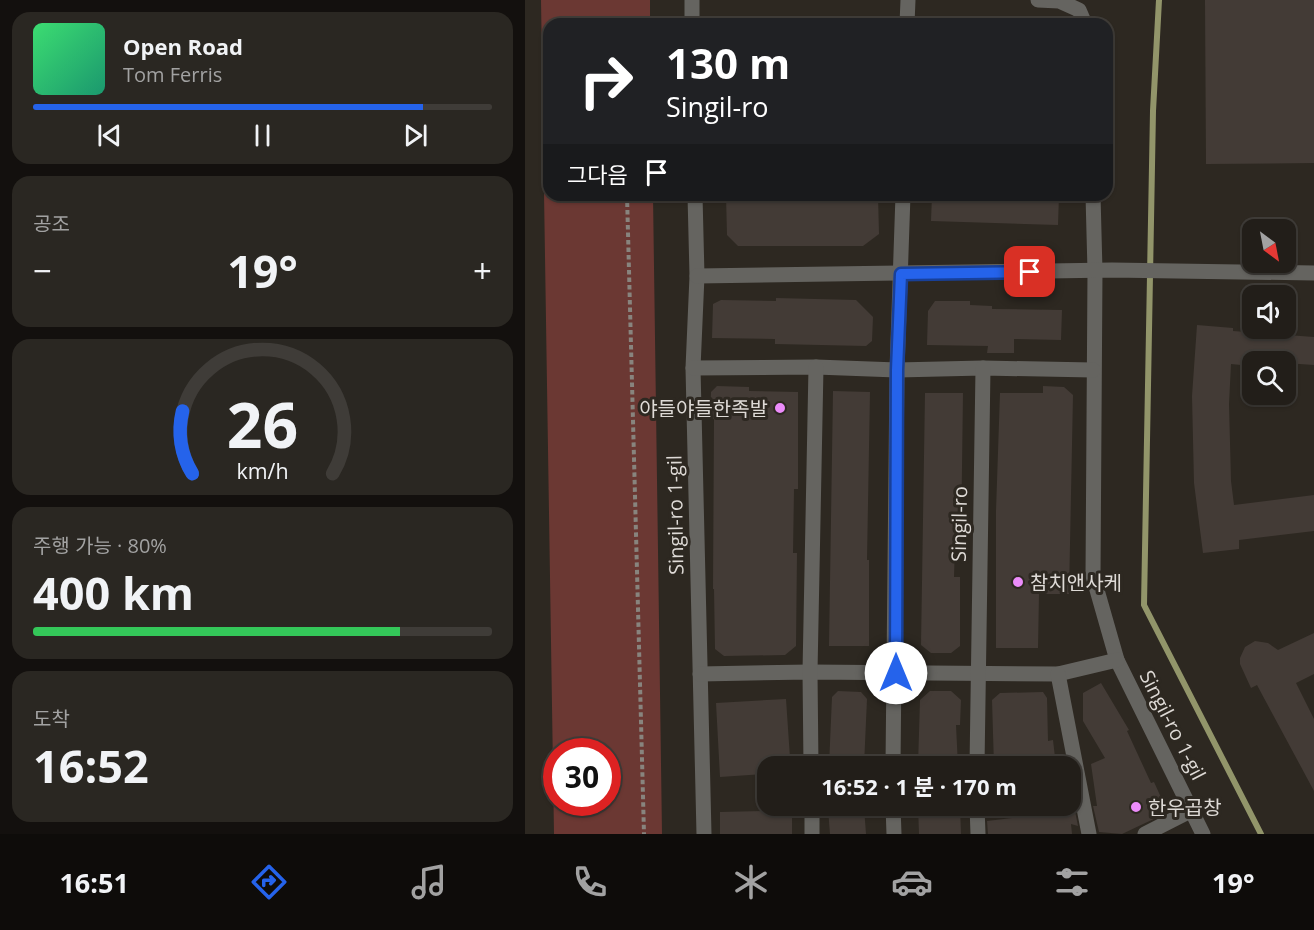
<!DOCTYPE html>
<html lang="ko">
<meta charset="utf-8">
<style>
body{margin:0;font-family:"Open Sans","Noto Sans KR",sans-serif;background:#2a2722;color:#f1f3f6;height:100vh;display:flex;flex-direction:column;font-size:22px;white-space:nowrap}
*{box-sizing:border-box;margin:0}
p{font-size:20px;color:#a2a2a2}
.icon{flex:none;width:33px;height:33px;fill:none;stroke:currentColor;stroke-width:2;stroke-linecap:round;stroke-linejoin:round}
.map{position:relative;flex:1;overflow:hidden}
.sheet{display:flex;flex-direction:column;gap:12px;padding:12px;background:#13100e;width:525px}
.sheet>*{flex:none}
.banner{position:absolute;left:18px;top:18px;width:570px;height:183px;border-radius:18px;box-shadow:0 2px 4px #0004,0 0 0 2px #3f3c38;background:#202124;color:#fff;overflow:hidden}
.needle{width:39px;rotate:148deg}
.fabs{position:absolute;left:717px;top:219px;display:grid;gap:12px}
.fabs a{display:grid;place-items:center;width:54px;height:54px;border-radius:12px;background:#221e19;box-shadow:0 2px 4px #0004,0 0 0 2px #3f3c38;font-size:30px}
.speed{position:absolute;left:18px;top:738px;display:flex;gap:12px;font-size:30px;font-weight:700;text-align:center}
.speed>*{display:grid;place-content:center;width:78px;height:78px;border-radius:50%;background:#221e19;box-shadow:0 2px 4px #0004,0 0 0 2px #3f3c38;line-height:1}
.speed .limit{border:9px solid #d22;background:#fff;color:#111}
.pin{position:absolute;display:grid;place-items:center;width:51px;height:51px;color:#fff;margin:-26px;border-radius:12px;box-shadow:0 3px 9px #0006}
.me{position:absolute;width:66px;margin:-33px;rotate:0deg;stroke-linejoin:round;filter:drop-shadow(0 0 4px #0008)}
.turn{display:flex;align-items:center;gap:21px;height:126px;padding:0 24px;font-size:27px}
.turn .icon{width:78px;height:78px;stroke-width:2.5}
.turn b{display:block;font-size:42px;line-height:51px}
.then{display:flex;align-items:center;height:57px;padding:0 24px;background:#0003;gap:12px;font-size:22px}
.big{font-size:45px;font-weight:700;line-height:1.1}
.sheet .card{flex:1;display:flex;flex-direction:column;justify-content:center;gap:9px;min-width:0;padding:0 21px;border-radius:18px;background:#2a2722}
.sheet .dial{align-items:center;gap:0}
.dial svg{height:156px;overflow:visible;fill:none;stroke:#3f3c38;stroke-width:7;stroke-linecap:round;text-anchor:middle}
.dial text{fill:#f1f3f6;stroke:none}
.song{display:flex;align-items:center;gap:18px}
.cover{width:72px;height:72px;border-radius:9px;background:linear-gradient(135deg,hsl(140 70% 55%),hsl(160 70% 35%))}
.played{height:6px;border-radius:3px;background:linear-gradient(90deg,#2563eb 85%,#3f3c38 85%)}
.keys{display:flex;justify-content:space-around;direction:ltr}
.heat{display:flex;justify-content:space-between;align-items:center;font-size:33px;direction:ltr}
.charge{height:9px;border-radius:4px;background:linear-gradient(90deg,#34c759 80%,#3f3c38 0)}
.trip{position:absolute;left:232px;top:756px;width:324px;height:60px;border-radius:18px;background:#221e19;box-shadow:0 2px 4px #0004,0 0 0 2px #3f3c38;font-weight:700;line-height:60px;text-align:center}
.tab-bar{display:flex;height:96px;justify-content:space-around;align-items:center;background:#0e0c0a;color:#a2a2a2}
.tab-bar .icon{width:42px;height:42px}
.tab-bar .current{color:#2563eb}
.tab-bar b{font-size:27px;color:#f1f3f6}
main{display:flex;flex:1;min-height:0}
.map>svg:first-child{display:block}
</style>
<main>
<section class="sheet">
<div class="card">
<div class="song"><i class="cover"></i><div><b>Open Road</b><p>Tom Ferris</p></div></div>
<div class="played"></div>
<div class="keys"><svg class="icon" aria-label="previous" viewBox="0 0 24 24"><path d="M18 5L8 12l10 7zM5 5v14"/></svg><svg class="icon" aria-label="pause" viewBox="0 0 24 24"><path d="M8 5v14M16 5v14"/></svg><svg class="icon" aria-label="next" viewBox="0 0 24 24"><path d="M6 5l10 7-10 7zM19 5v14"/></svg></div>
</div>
<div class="card"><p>공조</p>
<div class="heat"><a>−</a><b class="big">19°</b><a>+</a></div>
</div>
<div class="card dial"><svg viewBox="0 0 100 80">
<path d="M14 69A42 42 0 1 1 86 69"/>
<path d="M14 69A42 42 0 0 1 9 37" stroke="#2563eb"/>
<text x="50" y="56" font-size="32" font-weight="700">26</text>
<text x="50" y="72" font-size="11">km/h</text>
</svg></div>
<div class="card"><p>주행 가능 · 80%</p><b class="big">400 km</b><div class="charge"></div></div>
<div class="card"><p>도착</p><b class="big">16:52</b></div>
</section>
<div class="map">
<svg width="789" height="834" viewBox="0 0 789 834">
<rect width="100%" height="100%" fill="#2d2821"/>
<path fill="#6b3833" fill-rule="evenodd" d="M 16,0 L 125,0 L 125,24 L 24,24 L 24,195 L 128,195 L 137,834 L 29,834 ZM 32,752 L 82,752 L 82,802 L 32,802 Z"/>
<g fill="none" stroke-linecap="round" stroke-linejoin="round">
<polyline stroke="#92956a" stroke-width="6" points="634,0 628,111 619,605 736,834"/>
</g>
<g fill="#433b36">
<polygon points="680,0 789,0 789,163 681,164"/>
<polygon points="201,195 353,195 354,234 338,246 213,246 202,235"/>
<polygon points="407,195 534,195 533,225 406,221"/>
<polygon points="251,298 331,300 348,317 347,341 341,346 250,344 250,339 187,338 188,304 196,300 251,301"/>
<polygon points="410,301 445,301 445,305 467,306 467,309 537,310 536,340 489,339 489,353 462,353 463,346 402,345 403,311"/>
<polygon points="672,325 708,328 708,331 789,337 789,365 760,363 760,362 726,362 726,366 706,364 704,404 706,481 709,505 789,495 789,531 714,540 714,549 678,553 669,483 667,396"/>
<polygon points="192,386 224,387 224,391 273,392 273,489 269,489 268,553 272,553 271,646 260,655 199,656 190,649 189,589 188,589 189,419 185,418 186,392"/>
<polygon points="518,386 539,387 548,395 544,594 514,594 513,648 471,648 471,511 475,393 518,393"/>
<polygon points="308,391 345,392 342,560 344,560 344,646 304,646"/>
<polygon points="400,393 438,393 436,544 430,544 429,577 435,577 435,646 426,653 406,653 396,645"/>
<polygon points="789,633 789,674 771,683 789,719 789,791 732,685 726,688 715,664 715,658 720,647 730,641 743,643 753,650"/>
<polygon points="576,683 604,730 602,731 626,783 629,782 639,804 635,816 597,834 574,832 568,806 572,806 566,764 580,758 558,721 558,693"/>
<polygon points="313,691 336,692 342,699 339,766 304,766 307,697"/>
<polygon points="405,691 426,691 436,700 435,725 431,725 433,766 393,766 395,700"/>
<polygon points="518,692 522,698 523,741 528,740 531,766 469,766 467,700 475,693"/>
<polygon points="261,699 265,758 240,759 240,774 195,777 191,703"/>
<polygon points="393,806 435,806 436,834 394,834"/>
<polygon points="546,806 549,806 553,826 546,824 547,834 463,834 462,821 510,815 499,811"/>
<polygon points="238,807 267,807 267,834 195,834 195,812 238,811"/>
<polygon points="339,807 341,834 305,834 303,809"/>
</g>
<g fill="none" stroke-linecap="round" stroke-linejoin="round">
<polyline stroke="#88847e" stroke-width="4" stroke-dasharray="4.5 3" stroke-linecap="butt" points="102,195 119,834"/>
<g stroke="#656460" stroke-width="15">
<polyline points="513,0 534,1 554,10 560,24"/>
<polyline points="167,24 167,0"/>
<polyline points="382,24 383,0"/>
<polyline points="170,195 172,276 168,368 179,834"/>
<polyline points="568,195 570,271 568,576 592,660 678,834"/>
<polyline points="172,276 587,270 789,273"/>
<polyline points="168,368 291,367 372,370 458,368 568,370"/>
<polyline points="175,674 285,672 533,674 592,660"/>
<polyline points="533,674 564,834"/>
<polyline points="286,766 285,672 291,367"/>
<polyline points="368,766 372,370 378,195"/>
<polyline points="452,766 458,368"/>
<polyline points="287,806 287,834"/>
<polyline points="368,806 369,834"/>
<polyline points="452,806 453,834"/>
<polyline points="620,834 667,810"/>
</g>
</g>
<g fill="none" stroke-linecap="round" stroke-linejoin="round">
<g stroke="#184099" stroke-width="15">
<polyline id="route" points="371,673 372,370 376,274 505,272"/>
</g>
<use href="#route" stroke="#2563eb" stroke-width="10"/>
</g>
<g fill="#ec8cfa" stroke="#2d2821" stroke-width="2">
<circle cx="255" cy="408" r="6"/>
<circle cx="493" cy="582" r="6"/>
<circle cx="611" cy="807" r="6"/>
</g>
<g text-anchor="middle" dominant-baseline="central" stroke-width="6" stroke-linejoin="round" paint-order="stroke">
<g font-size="20" fill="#dedad6" stroke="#2d2821" text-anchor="start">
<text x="243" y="408" text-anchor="end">야들야들한족발</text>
<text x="505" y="582">참치앤사케</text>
<text x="623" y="807">한우곱창</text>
</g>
<g font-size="20" fill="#dedad6" stroke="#2d2821">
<text transform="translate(150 515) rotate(-91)">Singil-ro 1-gil</text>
<text transform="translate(434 524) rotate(-89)">Singil-ro</text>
<text transform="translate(648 725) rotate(63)">Singil-ro 1-gil</text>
</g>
</g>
</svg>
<div class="fabs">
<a><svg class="needle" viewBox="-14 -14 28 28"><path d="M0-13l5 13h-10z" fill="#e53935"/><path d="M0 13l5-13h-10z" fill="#a2a2a2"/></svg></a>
<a><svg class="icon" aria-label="sound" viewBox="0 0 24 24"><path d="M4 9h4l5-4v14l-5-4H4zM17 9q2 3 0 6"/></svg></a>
<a><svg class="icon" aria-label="search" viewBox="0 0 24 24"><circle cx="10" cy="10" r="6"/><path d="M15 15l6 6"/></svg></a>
</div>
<div class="speed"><div class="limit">30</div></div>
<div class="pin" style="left:505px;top:272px;background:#d93025"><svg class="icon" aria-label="arrive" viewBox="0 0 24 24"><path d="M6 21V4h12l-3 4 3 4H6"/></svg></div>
<svg class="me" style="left:371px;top:673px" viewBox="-20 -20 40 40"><circle r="19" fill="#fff"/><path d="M0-13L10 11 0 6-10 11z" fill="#2563eb"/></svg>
<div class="trip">16:52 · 1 분 · 170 m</div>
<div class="banner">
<div class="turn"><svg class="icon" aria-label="right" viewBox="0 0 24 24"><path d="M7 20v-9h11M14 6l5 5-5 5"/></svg><div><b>130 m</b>Singil-ro</div></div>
<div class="then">그다음<svg class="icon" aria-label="arrive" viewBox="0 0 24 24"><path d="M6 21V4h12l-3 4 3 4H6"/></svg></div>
</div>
</div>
</main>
<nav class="tab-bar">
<b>16:51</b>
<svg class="icon current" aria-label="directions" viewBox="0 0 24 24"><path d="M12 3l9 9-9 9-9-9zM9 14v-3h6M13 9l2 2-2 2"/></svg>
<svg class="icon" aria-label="music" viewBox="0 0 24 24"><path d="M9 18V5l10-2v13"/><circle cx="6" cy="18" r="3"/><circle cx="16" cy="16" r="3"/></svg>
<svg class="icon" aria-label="phone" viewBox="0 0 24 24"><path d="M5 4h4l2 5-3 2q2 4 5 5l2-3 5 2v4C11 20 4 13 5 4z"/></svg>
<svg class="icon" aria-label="climate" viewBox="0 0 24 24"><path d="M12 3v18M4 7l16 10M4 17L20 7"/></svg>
<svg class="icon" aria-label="car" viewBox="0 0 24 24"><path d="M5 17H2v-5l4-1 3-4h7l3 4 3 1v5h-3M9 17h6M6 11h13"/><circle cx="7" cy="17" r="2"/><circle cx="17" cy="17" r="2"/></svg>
<svg class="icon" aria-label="filters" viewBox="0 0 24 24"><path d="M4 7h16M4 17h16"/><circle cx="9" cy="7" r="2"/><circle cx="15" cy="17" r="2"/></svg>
<b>19°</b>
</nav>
